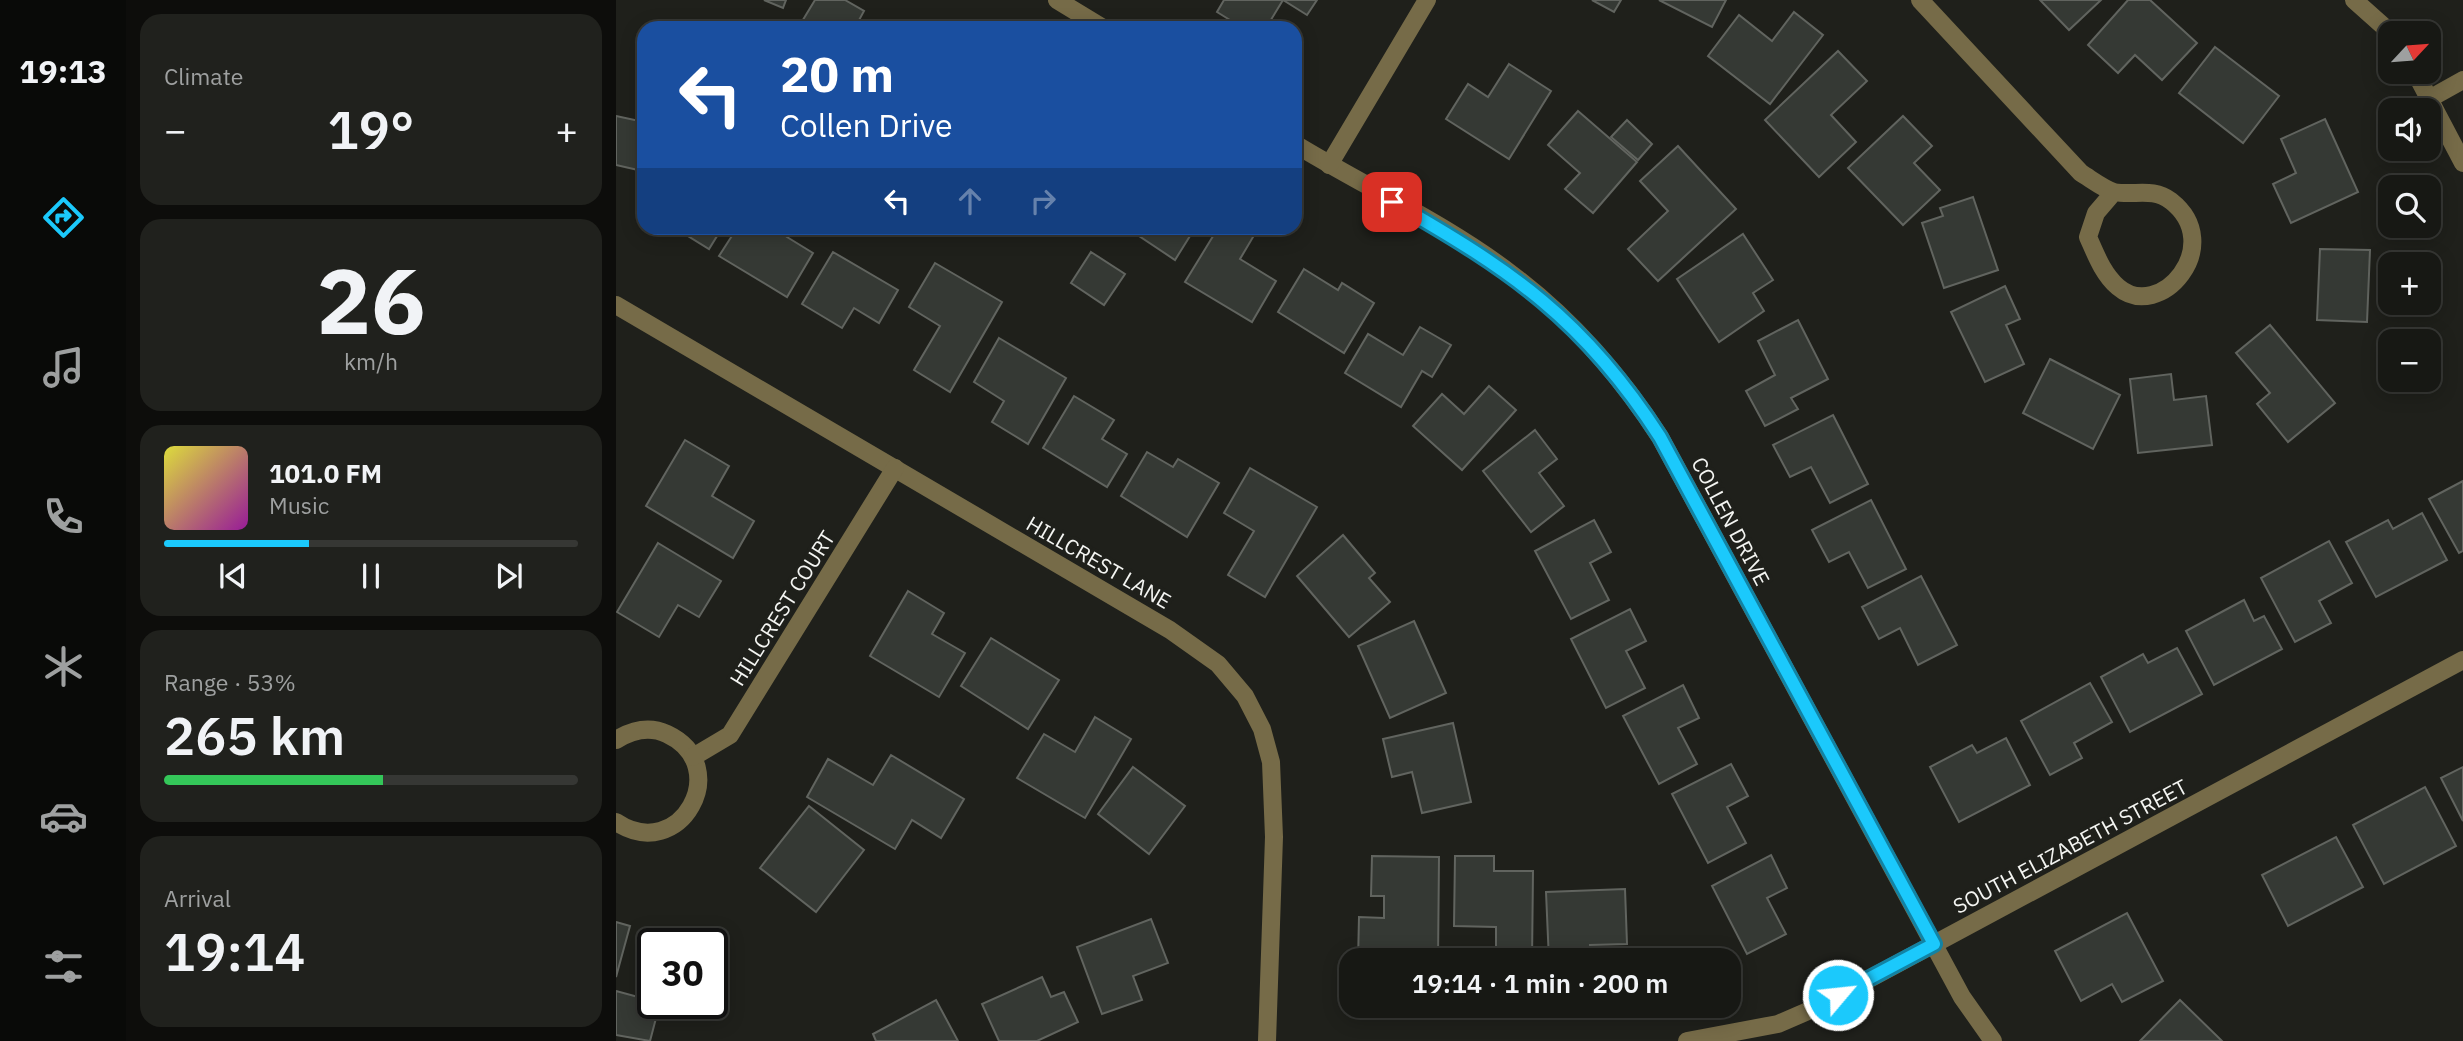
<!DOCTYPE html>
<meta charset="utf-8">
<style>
body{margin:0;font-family:"IBM Plex Sans",sans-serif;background:#20211d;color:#f1f3f6;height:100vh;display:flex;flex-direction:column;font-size:26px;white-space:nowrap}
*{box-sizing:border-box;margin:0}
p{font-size:23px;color:#9ea0a0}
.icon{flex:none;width:38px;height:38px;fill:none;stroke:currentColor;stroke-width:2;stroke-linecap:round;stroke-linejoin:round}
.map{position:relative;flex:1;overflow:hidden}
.side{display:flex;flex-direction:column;gap:14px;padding:14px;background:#0d0d0b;width:490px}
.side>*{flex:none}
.banner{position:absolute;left:21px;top:21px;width:665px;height:214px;border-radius:21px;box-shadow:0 4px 18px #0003,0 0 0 2px #363734;background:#1a4fa0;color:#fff;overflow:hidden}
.needle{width:46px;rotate:64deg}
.tools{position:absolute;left:1762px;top:21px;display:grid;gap:14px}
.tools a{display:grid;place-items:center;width:63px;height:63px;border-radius:14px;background:#171814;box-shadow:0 4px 18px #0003,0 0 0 2px #363734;font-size:35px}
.speed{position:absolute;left:21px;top:928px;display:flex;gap:14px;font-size:35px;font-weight:700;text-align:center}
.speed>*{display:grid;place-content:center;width:91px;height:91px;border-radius:50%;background:#171814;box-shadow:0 4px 18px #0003,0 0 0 2px #363734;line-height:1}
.speed .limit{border:4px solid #111;border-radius:10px;background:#fff;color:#111}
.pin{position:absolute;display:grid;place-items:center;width:60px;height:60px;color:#fff;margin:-30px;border-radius:14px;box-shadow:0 4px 10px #0006}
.me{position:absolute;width:77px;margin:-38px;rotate:62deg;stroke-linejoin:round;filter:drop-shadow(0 0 5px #0008)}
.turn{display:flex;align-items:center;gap:24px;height:147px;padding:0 28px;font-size:32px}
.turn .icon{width:91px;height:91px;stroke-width:2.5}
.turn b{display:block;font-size:49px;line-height:60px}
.lanes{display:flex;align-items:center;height:66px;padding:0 28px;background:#0003;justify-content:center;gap:35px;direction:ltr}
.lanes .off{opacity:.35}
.big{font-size:52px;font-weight:600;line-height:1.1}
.side .widget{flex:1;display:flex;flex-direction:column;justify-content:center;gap:10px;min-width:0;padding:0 24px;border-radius:21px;background:#20211d}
.side .dial{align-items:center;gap:0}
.dial b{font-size:91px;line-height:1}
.song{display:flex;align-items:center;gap:21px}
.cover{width:84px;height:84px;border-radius:10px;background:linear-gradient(135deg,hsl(60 70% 55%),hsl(300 70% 35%))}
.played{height:7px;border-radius:4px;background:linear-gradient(90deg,#1bc9fc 35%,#363734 35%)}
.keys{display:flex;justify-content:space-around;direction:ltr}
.heat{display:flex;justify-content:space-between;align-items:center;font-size:38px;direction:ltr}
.charge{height:10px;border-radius:5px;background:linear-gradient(90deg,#34c759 53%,#363734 0)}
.trip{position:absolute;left:723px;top:948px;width:402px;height:70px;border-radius:21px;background:#171814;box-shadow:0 4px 18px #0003,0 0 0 2px #363734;font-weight:600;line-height:70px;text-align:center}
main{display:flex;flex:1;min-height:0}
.tab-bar{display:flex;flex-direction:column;width:126px;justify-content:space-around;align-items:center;background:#090a08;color:#9ea0a0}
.tab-bar .icon{width:49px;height:49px}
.tab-bar .active{color:#1bc9fc}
.tab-bar b{font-size:32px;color:#f1f3f6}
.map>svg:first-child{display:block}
</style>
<main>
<nav class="tab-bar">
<b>19:13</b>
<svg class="icon active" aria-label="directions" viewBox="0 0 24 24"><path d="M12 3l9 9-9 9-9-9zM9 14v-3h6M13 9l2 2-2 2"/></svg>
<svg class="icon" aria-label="music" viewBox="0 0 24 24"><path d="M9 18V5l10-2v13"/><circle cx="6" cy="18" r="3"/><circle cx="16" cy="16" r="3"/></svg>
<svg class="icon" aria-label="phone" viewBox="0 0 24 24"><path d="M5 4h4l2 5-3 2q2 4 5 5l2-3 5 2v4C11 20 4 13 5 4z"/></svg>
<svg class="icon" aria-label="climate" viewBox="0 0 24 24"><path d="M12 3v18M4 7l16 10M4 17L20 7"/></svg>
<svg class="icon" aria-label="car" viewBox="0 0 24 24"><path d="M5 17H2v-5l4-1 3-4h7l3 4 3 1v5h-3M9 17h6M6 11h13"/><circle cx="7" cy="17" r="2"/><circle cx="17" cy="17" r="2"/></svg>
<svg class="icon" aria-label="filters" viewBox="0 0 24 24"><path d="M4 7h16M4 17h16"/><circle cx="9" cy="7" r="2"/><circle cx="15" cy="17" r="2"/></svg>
</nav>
<section class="side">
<div class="widget"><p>Climate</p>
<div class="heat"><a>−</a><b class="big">19°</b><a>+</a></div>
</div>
<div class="widget dial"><b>26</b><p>km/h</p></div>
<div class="widget">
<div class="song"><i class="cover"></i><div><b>101.0 FM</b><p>Music</p></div></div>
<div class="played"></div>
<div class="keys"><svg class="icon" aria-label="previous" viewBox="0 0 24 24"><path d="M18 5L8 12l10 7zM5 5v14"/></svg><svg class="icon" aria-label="pause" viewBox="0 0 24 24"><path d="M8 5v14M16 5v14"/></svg><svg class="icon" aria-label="next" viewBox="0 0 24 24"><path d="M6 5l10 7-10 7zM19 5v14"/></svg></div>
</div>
<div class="widget"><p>Range · 53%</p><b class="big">265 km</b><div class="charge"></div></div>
<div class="widget"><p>Arrival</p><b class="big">19:14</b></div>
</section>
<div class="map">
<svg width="1847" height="1041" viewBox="0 0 1847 1041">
<rect width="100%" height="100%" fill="#1f201b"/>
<g fill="#353934" stroke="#61645f" stroke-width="2">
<polygon points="148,0 170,0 167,8"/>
<polygon points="199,0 229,0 248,11 242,22 253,28 182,28"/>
<polygon points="608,0 701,0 691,15 667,0 650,28 627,28 601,12"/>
<polygon points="976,0 1005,0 998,12"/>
<polygon points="1043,0 1110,0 1096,27"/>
<polygon points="1424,0 1485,0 1453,30"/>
<polygon points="1512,0 1534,0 1581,43 1546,80 1519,55 1502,73 1472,45"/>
<polygon points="1178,12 1207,35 1154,104 1092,56 1123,15 1156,41"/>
<polygon points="1599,47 1663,96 1627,143 1563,93"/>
<polygon points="1222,51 1251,81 1215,115 1240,142 1203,177 1149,120"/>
<polygon points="893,64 935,91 893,159 830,119 852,84 872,97"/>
<polygon points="962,111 1021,162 977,213 949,189 964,173 932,145"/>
<polygon points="0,116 28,122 22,170 0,165"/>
<polygon points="1287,116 1316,146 1298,163 1324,190 1287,225 1232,168"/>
<polygon points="1709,119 1742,192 1675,223 1657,184 1680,173 1665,139"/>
<polygon points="1011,120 1036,144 1022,160 995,137"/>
<polygon points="1062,146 1120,209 1042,281 1012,249 1052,211 1024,181"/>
<polygon points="1357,197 1382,270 1328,288 1306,223 1327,216 1324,208"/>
<polygon points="59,228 106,228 93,249"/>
<polygon points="121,228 177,228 171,237 197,253 171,297 103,256"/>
<polygon points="511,228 579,228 559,260"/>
<polygon points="602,228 632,228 640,232 624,259 660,281 636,322 569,282"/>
<polygon points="1127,234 1157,280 1137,293 1148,311 1103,342 1061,279"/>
<polygon points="1704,249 1754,250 1751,322 1701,320"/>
<polygon points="217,252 282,290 263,323 238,308 226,328 186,304"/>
<polygon points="475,252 509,274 488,305 455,283"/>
<polygon points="319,263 386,302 334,392 298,370 324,326 293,307"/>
<polygon points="688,269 722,290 726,283 758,303 728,353 662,312"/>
<polygon points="1389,286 1404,319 1390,325 1408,364 1369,382 1335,312"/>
<polygon points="1182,320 1212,379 1175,398 1182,409 1149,426 1130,391 1159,375 1142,341"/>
<polygon points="1654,325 1719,403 1672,442 1641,404 1654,393 1620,353"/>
<polygon points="804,327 835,345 816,377 806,371 785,407 729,373 752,334 787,355"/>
<polygon points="383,338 450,378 412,444 376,422 388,401 358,382"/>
<polygon points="1434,359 1504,395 1477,449 1407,413"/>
<polygon points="1555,374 1558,400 1590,396 1596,445 1522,453 1514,379"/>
<polygon points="873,386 900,410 846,470 797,426 826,394 848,414"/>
<polygon points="458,396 498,420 486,439 511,454 491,487 427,448"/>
<polygon points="1217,415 1252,484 1214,503 1195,467 1174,477 1157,445"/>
<polygon points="919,430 941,459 923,473 948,506 915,532 867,471"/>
<polygon points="69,440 113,466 96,496 138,521 117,558 30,506"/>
<polygon points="531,452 557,467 562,459 603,483 571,537 505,496"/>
<polygon points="634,468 701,507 649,597 612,575 638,531 608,513"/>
<polygon points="1847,481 1847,551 1843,553 1813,499"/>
<polygon points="1255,500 1290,569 1252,588 1233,552 1213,562 1196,530"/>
<polygon points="1806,513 1831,560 1760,597 1730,542 1772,520 1777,529"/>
<polygon points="978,520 995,552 974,563 993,600 955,619 919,551"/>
<polygon points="727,535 759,573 753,578 774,602 733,637 681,576"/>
<polygon points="1713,541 1736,583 1703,601 1715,623 1679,642 1645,578"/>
<polygon points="42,543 105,581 83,617 62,605 43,637 1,612"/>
<polygon points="1305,576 1341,645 1302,665 1284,628 1263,639 1246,607"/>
<polygon points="292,591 328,613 316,634 349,653 323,697 254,656"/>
<polygon points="1628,600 1638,621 1648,616 1666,649 1598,685 1570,631"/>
<polygon points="1014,609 1030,641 1010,651 1029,688 990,708 955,639"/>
<polygon points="798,621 830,693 774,718 742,646"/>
<polygon points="375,638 443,680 412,729 345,686"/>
<polygon points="1561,648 1586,694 1514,732 1485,677 1527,654 1532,663"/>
<polygon points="1474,683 1496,722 1458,743 1466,758 1434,775 1405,721"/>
<polygon points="1067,685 1083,718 1062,728 1081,764 1043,784 1007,716"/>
<polygon points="479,717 515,739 469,818 401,778 428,734 459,752"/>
<polygon points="837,723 855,802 806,813 796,772 776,777 767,739"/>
<polygon points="1390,738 1414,785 1343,822 1314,767 1356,745 1361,753"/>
<polygon points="275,755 348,799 325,838 296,820 279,849 191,797 212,759 257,785"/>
<polygon points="1115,764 1132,796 1111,807 1130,843 1092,863 1056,794"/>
<polygon points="517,767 569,806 533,854 482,814"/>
<polygon points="1847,767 1847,821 1825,778"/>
<polygon points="1809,787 1840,846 1768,884 1737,825"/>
<polygon points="193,806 248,850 200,912 144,868"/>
<polygon points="1720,837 1747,887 1672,926 1646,875"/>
<polygon points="1155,855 1171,888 1151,898 1170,934 1131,954 1096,886"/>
<polygon points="756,856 823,857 822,961 742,961 743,917 768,918 768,896 755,896"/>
<polygon points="839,856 878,856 878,871 917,871 916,961 880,961 880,927 838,926"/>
<polygon points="1009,889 1011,944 974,945 975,961 933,961 930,892"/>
<polygon points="1511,913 1547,981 1506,1002 1496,984 1465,1001 1439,951"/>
<polygon points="535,919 552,963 517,976 526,1000 486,1014 461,947"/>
<polygon points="0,922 14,926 0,977"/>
<polygon points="426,977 435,997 448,992 462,1022 421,1041 383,1041 366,1004"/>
<polygon points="0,991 44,1003 34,1041 0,1035"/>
<polygon points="320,1000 342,1041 260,1041 257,1034"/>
<polygon points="1564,1000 1606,1041 1524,1041"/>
</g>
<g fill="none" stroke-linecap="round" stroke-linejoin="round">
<g stroke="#766b48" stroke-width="18">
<polyline points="441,0 487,28"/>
<path d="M 1304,0 L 1465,173 C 1475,179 1488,189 1498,192 C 1519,196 1536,187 1555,201 C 1611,245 1544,323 1502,287 C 1487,274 1480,255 1472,237 L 1480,213 L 1498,192"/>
<polyline points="1738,0 1775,33"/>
<polyline points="1799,72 1847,163"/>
<polyline points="1813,99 1847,80"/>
<path d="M 679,144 C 751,188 831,224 898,276 C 957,321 1004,375 1044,437 L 1346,997 L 1377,1041"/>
<polyline points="713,165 811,0"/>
<polyline points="0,305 554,630 602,664 629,696 646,729 655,762 658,837 651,1041"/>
<path d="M 0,740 C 16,730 34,726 51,734 C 119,766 64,865 0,822"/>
<polyline points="77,757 114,735 279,468"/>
<polyline points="1071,1041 1162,1024 1199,1008 1847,660"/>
</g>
</g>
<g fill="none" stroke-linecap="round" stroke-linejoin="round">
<g stroke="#1283a4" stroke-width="18">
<path id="route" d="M 776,202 C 895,270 968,319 1044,437 L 1318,944 L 1222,995"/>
</g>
<use href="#route" stroke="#1bc9fc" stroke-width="12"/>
</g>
<g text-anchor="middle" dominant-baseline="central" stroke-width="7" stroke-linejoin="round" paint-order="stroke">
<g font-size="21" fill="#f4f5f2" stroke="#1f201b">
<text transform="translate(1115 521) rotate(62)">COLLEN DRIVE</text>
<text transform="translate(483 562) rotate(30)">HILLCREST LANE</text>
<text transform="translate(166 608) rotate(-58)">HILLCREST COURT</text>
<text transform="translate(1454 846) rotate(-28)">SOUTH ELIZABETH STREET</text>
</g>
</g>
</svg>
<div class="tools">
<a><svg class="needle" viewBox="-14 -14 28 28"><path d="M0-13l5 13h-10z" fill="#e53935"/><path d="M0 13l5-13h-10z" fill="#9ea0a0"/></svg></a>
<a><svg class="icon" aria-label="sound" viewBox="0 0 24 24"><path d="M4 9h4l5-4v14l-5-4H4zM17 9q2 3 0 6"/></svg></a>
<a><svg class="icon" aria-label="search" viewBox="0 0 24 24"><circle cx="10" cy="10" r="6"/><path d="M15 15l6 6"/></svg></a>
<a>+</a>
<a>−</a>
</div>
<div class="speed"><div class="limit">30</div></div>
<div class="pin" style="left:776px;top:202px;background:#d93025"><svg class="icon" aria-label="arrive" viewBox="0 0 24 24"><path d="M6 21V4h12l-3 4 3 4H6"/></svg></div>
<svg class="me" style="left:1222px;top:995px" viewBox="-20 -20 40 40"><circle r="17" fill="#1bc9fc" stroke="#fff" stroke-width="3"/><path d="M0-11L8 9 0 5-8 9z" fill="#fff"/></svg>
<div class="trip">19:14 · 1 min · 200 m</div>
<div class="banner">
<div class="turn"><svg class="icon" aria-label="left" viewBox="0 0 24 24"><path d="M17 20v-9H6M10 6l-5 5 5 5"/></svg><div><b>20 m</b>Collen Drive</div></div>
<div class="lanes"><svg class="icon" aria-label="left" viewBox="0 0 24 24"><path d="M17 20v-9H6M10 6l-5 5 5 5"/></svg><svg class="icon off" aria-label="ahead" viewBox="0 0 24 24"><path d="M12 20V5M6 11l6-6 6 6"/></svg><svg class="icon off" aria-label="right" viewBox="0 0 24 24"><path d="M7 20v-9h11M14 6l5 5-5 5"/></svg></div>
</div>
</div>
</main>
